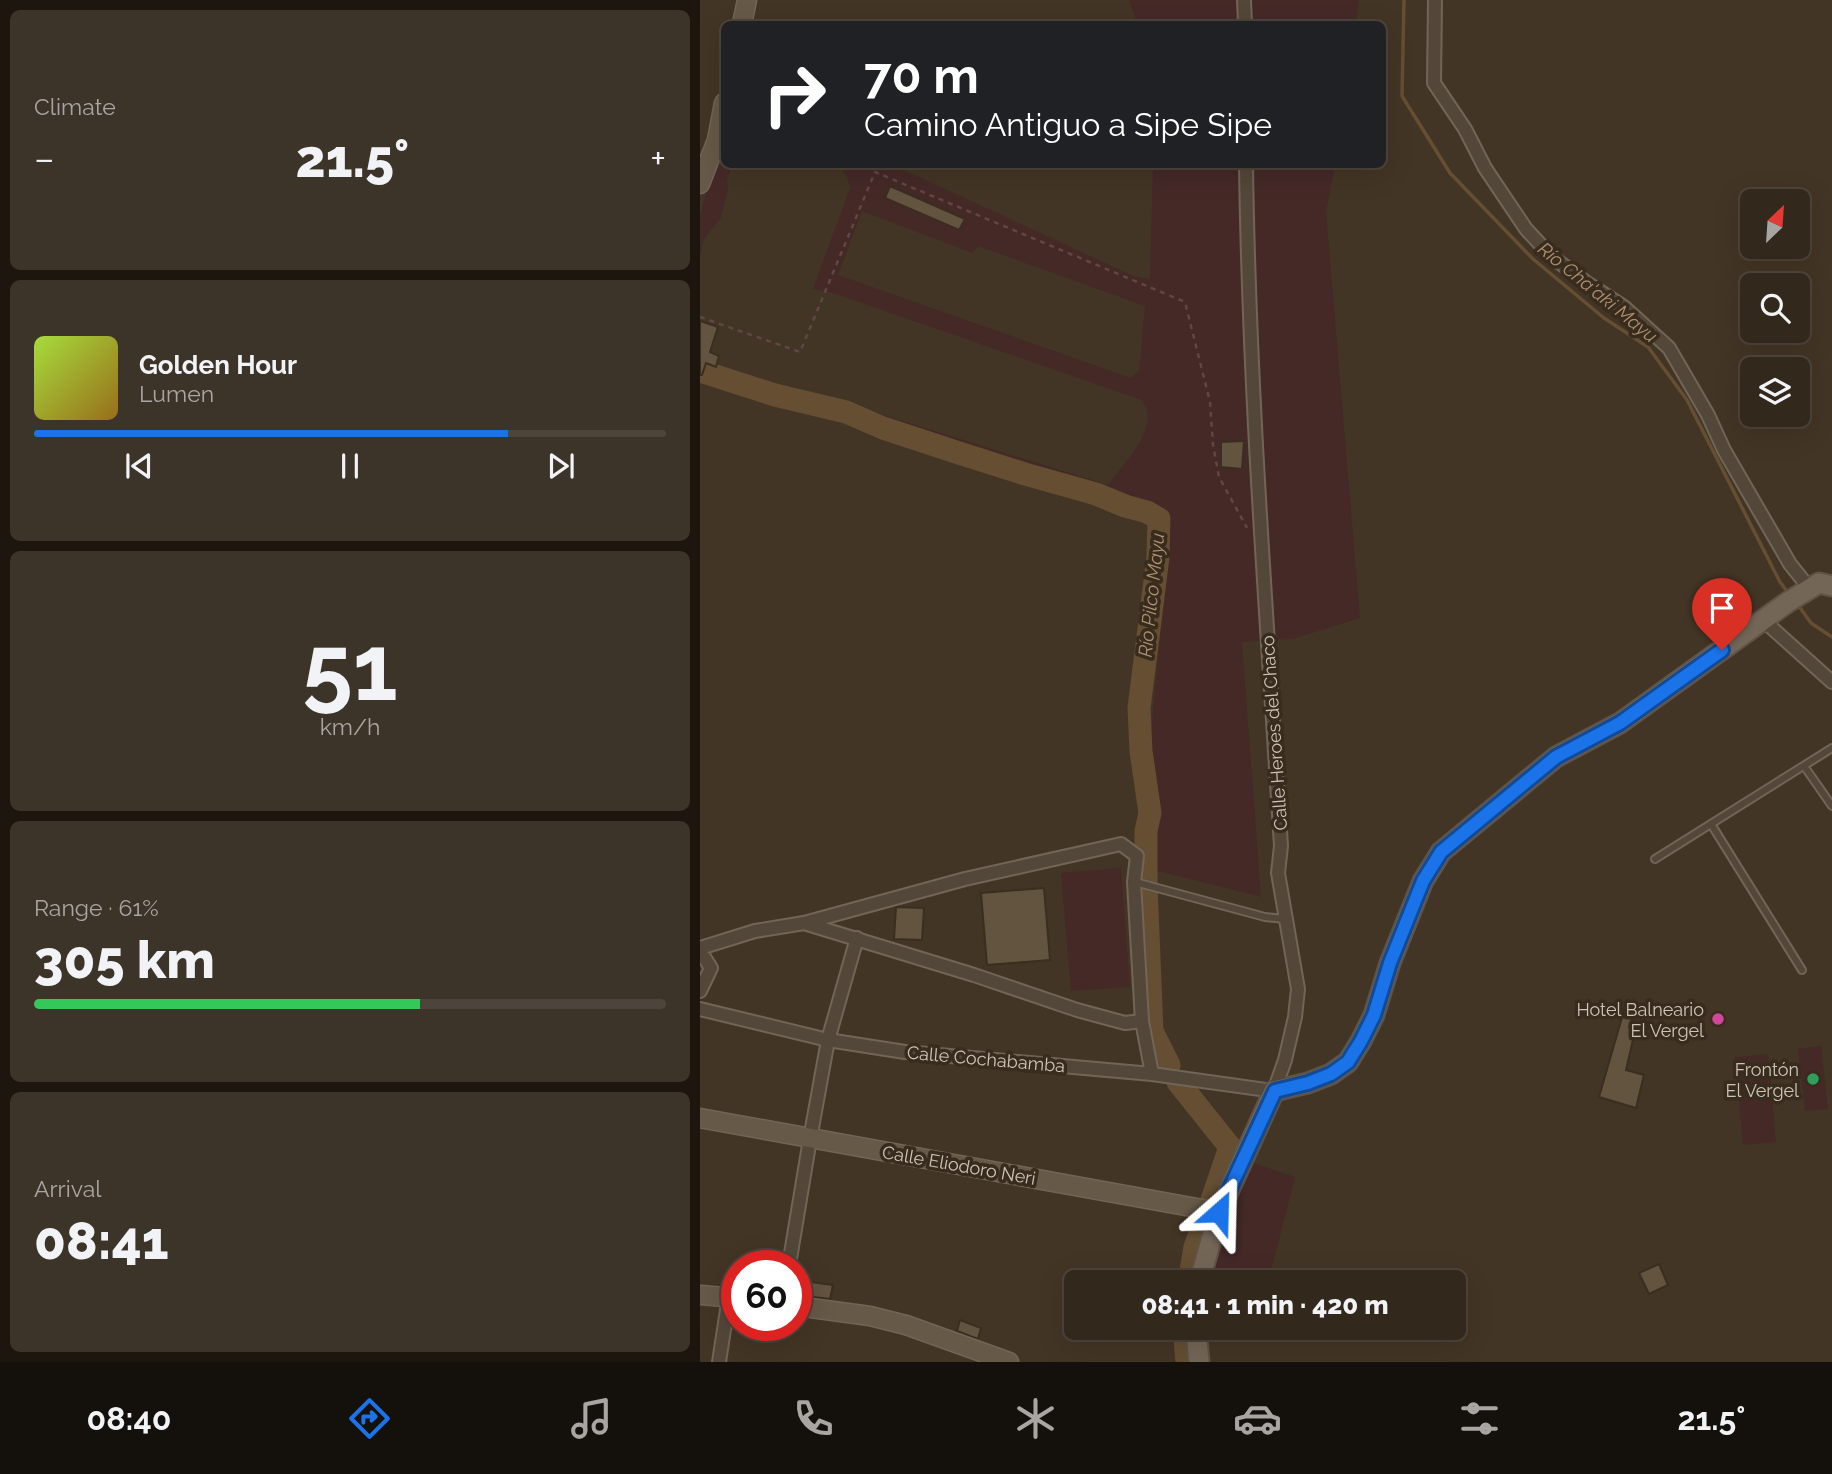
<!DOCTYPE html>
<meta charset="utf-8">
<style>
body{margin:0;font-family:Raleway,sans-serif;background:#3d3429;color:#f1f3f6;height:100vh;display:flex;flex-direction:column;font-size:26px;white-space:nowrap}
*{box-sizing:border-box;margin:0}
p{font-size:23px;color:#a8a6a3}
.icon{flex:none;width:38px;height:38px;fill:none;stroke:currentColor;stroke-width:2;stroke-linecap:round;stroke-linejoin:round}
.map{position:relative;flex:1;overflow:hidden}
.panel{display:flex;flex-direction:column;gap:10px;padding:10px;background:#1c160f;width:700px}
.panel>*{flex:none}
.hud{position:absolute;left:21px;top:21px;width:665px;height:147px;border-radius:10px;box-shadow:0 7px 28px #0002,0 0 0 2px #4d443b;background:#202124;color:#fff;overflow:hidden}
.needle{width:46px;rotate:25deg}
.tools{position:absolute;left:1040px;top:189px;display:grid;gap:14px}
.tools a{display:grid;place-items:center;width:70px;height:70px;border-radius:10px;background:#32281c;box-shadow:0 7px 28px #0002,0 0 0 2px #4d443b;font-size:35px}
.speed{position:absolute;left:21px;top:1250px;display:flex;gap:14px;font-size:35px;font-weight:700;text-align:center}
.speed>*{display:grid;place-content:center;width:91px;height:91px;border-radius:50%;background:#32281c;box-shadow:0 7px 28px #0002,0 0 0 2px #4d443b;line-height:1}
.speed .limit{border:10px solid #d22;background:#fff;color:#111}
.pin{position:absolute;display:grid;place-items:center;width:60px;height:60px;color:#fff;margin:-72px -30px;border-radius:50% 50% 50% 0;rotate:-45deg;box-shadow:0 0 7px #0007}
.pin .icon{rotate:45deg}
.me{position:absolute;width:77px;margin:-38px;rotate:25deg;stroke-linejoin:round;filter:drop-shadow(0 0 5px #0008)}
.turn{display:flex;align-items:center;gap:24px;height:147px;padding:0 28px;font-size:32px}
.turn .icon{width:91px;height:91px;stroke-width:2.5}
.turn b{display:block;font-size:49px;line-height:60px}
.big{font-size:52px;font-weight:800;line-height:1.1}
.panel .tile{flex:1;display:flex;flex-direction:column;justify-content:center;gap:10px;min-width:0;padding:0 24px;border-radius:10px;background:#3d3429}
.panel .dial{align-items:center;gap:0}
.dial b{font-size:91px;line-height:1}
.song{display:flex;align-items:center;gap:21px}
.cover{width:84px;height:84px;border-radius:10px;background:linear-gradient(135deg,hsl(80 70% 55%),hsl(40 70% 35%))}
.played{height:7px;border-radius:4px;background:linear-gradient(90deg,#1a73e8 75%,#4d443b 75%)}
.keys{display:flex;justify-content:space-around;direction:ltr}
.heat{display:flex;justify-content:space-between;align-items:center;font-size:38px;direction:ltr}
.charge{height:10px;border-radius:5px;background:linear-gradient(90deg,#34c759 61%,#4d443b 0)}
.trip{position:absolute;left:364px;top:1270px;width:402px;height:70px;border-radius:10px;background:#32281c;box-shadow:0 7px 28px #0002,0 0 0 2px #4d443b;font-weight:800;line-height:70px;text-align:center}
.menu{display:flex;height:112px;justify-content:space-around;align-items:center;background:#14100b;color:#a8a6a3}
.menu .icon{width:49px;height:49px}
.menu .selected{color:#1a73e8}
.menu b{font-size:32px;color:#f1f3f6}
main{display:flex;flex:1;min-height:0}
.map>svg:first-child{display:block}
</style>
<main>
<section class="panel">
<div class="tile"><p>Climate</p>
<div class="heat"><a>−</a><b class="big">21.5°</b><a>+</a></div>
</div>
<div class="tile">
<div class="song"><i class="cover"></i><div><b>Golden Hour</b><p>Lumen</p></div></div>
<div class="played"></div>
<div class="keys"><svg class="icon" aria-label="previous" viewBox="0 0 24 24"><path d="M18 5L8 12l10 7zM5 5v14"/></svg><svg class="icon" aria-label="pause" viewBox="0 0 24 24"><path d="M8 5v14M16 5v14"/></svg><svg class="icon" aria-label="next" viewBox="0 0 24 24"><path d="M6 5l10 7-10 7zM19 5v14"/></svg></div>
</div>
<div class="tile dial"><b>51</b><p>km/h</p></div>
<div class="tile"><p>Range · 61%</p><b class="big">305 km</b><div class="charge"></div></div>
<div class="tile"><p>Arrival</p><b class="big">08:41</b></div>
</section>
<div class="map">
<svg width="1132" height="1362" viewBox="0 0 1132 1362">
<rect width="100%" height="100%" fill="#433525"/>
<g fill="#442927" fill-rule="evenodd">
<polygon points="429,0 659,0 656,24 437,24"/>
<polygon points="24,120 24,164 32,165 27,179 28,189 21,218 4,239 0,256 0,217"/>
<path d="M 138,165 L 193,165 L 436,277 L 450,279 L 453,165 L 635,165 L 626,212 L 660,618 L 593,639 L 542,642 L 561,897 L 446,868 L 451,733 L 470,528 L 464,519 L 425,506 L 396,494 L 325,474 L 259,453 L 183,428 L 146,412 L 75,395 L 90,386 L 408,485 C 422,466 453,435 447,410 C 447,409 442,401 442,400 L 130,292 L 113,289 L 150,188 L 147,177 ZM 162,211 L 272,253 L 278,246 L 445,306 L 439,371 L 431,378 L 138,275 Z"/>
<polygon points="421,868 430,987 371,991 361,873"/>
<polygon points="1121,1046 1128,1109 1105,1111 1098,1049"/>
<polygon points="1068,1054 1076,1142 1043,1145 1035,1057"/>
<polygon points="553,1163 595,1177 568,1283 513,1268 519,1234"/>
</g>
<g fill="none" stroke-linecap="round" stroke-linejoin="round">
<g stroke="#654e32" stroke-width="3.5">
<polyline points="704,0 702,96 750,173 833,259 904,318 948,347 987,400 1080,582 1089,594"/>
<polyline points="1098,605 1111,623 1132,637"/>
</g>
<g stroke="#654e32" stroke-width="23">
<polyline points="0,371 75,395 146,412 183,428 259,453 325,474 396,494 425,506 447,512 459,519 458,557 439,708 441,751 450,813 446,831 446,885 452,1031 469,1065"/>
<polyline points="478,1082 530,1147 511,1203"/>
<polyline points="489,1283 495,1247 506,1217"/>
<polyline points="484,1328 487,1362"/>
</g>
</g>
<g fill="#635440" stroke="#3a2e20" stroke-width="2">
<polygon points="190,186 265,219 259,230 185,198"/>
<polygon points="0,321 18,327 10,352 19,356 16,367 6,363 2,375 0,375"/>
<polygon points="544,441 542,469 521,467 521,442"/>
<polygon points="344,888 350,960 287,965 281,893"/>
<polygon points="196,907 224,908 222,940 194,939"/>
<polygon points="927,1000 937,1004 929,1027 935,1031 926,1070 944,1075 936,1108 899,1097"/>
<polygon points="959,1264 968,1285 949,1294 939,1273"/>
<polygon points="96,1280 133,1285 130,1299 96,1295"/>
<polygon points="260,1320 281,1328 278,1339 257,1331"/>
</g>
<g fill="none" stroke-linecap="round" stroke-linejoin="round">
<g stroke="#706557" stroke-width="10">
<g id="lane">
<polyline points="1104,766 1132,806"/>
<polyline points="1011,824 1102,970"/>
<polyline points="955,859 1132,748"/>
<polyline points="435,882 565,917 585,919"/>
</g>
</g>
<g stroke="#706557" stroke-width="16">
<g id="street">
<polyline points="544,0 545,24"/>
<polyline points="735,0 734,83 765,129 785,168 826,229 851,256 887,283 924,307 969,348 1008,415 1024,450 1090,564 1110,589"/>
<polyline points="1063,620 1132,682"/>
<polyline points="104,923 265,879 421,844 437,856 434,882 442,1021 452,1074"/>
<polyline points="0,948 55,931 104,923 274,975 377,1010 425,1023 442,1021"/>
<polyline points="0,955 4,957 11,968 0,991"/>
<path d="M 0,1009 L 128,1040 L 205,1052 L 452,1074 L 574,1091 L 585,1060 L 595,1017 L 598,989 L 578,873 L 581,846 C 567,619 549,392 546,164"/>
<polyline points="89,1265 110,1139 128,1040 157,938"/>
<polyline points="19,1362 29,1297"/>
</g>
</g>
<g stroke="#706557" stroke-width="21">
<g id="secondary">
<polyline points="42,24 47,0"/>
<polyline points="0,184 17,140 24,103"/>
<polyline points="0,1118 519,1212"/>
<polyline points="0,1295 37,1298"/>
<polyline points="96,1306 170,1316 206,1325 309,1362"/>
</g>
</g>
<g stroke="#5f5346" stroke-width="23">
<g id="primary">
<polyline points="499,1283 519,1212 574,1091 608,1083 631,1074 648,1062 661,1041 674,1015 690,963 723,881 741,852 856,757 920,723 1088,602 1119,583 1132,586"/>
<polyline points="496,1328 499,1362"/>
</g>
</g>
<polyline stroke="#614645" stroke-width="2.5" stroke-dasharray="5 5" stroke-linecap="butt" points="0,317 100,352 175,172 485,302 510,402 513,445 519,477 547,528"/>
<use href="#lane" stroke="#534739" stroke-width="6"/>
<use href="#street" stroke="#534739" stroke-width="12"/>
<use href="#secondary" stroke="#665947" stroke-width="18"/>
<use href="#primary" stroke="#736657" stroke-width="19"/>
</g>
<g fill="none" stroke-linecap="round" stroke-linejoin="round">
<g stroke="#114b97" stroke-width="18">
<polyline id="route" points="519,1212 575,1091 608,1083 631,1074 648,1062 661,1041 674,1015 690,963 723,881 741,852 856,757 920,723 1022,650"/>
</g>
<use href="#route" stroke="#1a73e8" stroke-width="12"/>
</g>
<circle fill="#d1479c" stroke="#382c1e" stroke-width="2.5" cx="1018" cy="1019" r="7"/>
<circle fill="#2e9e5b" stroke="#382c1e" stroke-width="2.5" cx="1113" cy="1079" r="7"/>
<g text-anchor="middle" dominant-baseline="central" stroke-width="7" stroke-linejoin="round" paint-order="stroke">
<g font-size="18" fill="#cdc3b6" stroke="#382c1e">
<text transform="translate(574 733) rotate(-94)">Calle Heroes del Chaco</text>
<text transform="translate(286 1059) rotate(5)">Calle Cochabamba</text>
<text transform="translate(259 1165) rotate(10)">Calle Eliodoro Neri</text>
</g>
<g font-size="18" fill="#cdc3b6" stroke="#382c1e" text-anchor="end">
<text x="1004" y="1009">Hotel Balneario<tspan x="1004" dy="21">El Vergel</tspan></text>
<text x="1099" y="1069">Frontón<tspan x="1099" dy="21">El Vergel</tspan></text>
</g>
<g font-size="19" font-style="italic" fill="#ae906e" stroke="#382c1e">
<text transform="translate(898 292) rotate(39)">Río Cha'aki Mayu</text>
<text transform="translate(451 595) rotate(-84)">Río Pilco Mayu</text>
</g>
</g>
</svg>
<div class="tools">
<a><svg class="needle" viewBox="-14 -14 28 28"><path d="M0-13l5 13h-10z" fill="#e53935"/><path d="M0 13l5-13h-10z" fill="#a8a6a3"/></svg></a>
<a><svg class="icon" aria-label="search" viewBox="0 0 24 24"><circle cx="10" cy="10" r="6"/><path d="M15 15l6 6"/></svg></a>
<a><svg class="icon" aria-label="layers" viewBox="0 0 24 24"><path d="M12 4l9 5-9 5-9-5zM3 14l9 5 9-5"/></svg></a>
</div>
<div class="speed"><div class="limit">60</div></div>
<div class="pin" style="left:1022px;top:650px;background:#d93025"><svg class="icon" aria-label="arrive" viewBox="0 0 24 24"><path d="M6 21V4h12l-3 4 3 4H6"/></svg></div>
<svg class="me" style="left:519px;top:1212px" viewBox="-20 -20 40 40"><path d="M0-17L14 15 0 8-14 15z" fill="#1a73e8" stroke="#fff" stroke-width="4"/></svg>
<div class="trip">08:41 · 1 min · 420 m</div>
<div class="hud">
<div class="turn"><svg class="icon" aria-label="right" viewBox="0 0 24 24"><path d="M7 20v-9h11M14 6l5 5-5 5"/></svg><div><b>70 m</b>Camino Antiguo a Sipe Sipe</div></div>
</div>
</div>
</main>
<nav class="menu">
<b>08:40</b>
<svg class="icon selected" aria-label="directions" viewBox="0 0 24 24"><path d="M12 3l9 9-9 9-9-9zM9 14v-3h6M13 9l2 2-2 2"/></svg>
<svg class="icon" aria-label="music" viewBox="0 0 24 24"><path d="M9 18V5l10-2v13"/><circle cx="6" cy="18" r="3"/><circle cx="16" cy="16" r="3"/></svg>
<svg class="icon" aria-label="phone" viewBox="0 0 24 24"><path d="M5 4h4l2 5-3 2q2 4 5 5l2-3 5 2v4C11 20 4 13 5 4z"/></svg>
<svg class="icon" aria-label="climate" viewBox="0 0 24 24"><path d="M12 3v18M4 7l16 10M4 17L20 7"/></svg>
<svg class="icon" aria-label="car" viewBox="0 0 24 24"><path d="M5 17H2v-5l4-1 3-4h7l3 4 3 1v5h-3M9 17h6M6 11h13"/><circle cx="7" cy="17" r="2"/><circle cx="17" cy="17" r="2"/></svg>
<svg class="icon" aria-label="filters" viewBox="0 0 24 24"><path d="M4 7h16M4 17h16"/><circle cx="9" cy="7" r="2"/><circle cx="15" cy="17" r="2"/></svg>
<b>21.5°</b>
</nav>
